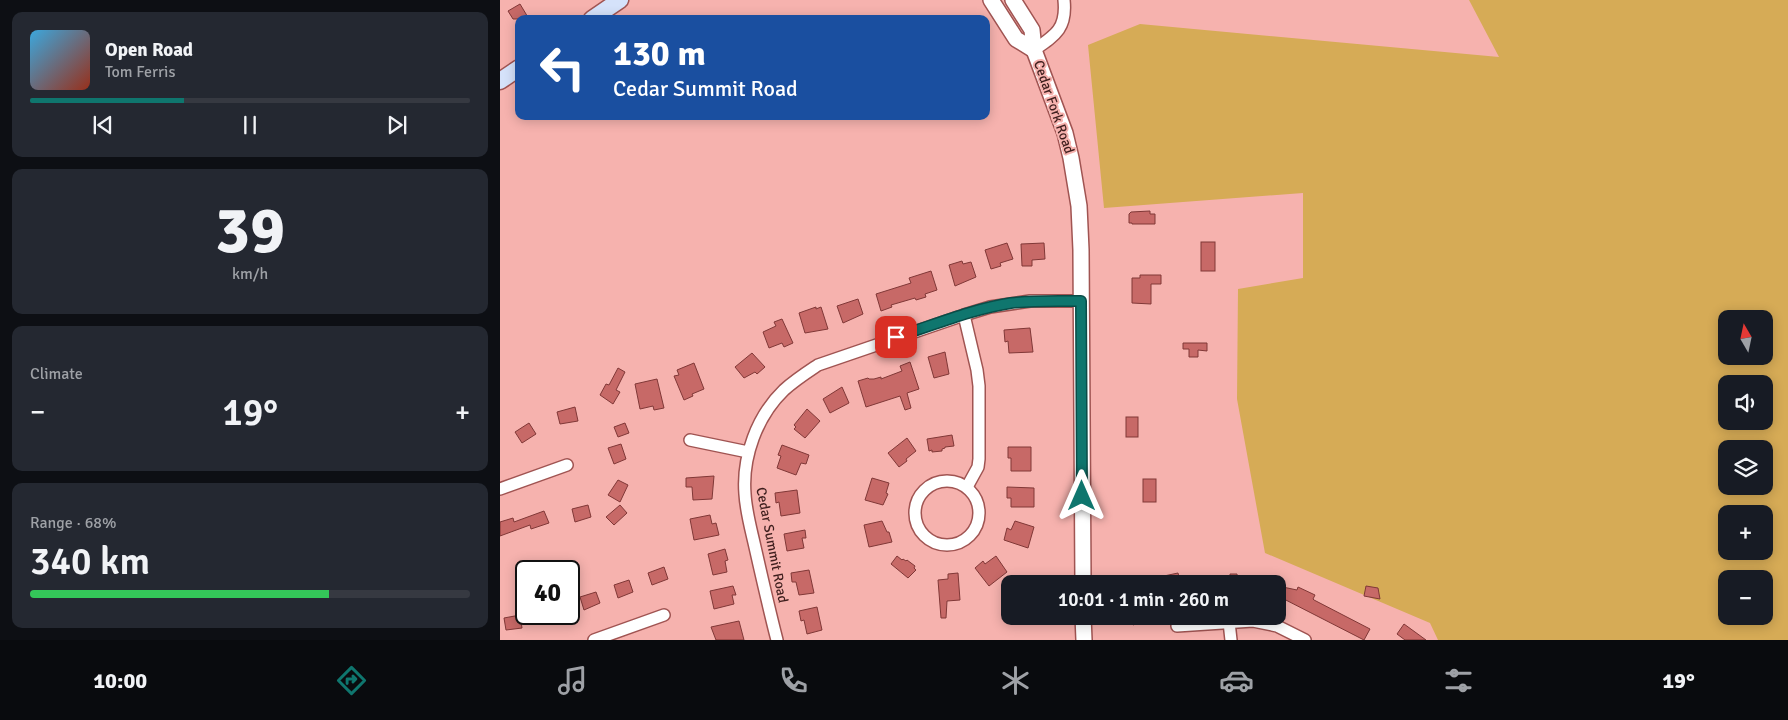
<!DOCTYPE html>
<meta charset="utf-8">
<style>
body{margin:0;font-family:Signika,sans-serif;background:#242831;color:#f1f3f6;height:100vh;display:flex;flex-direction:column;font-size:19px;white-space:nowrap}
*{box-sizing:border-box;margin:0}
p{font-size:16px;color:#9ea1a6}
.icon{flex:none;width:28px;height:28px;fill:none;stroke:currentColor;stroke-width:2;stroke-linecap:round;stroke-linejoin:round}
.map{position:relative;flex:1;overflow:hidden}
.details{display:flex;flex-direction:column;gap:12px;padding:12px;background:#0d0f14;width:500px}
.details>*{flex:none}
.guide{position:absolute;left:15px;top:15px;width:475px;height:105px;border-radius:10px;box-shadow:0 2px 12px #0003;background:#1a4fa0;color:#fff;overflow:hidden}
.needle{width:32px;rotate:351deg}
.tools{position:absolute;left:1218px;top:310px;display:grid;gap:10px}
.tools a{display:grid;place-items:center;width:55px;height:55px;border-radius:10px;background:#171b24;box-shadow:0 2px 12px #0003;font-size:25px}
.speed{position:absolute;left:15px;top:560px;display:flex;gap:10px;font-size:25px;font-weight:700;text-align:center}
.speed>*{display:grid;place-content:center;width:65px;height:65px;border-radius:50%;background:#171b24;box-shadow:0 2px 12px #0003;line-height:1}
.speed .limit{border:2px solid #111;border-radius:8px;background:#fff;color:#111}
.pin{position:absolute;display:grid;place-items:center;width:42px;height:42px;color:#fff;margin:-21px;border-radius:10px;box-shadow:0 2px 8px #0006}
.me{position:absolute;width:55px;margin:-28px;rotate:0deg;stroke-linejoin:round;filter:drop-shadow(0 0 4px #0008)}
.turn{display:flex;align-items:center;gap:18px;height:105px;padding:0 15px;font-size:22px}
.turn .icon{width:65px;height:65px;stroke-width:2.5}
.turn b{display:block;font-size:35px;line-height:42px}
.big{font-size:38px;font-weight:600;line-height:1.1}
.details .widget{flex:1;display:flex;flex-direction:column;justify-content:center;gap:8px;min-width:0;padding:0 18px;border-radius:10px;background:#242831}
.details .dial{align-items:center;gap:0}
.dial b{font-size:65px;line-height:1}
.song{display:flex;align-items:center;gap:15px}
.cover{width:60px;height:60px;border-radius:8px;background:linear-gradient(135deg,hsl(200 70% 55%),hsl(10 70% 35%))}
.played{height:5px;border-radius:2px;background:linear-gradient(90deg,#0f766e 35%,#363941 35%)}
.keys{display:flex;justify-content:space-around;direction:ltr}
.heat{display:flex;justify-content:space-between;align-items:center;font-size:28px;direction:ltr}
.charge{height:8px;border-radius:4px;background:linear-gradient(90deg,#34c759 68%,#363941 0)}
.trip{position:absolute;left:501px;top:575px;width:285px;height:50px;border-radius:10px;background:#171b24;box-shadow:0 2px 12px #0003;font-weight:600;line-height:50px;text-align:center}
.tab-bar{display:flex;height:80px;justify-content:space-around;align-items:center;background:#090b0e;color:#9ea1a6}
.tab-bar .icon{width:35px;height:35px}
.tab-bar .on{color:#0f766e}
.tab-bar b{font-size:22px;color:#f1f3f6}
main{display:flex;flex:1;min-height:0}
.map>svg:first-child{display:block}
</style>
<main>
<section class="details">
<div class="widget">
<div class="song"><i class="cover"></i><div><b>Open Road</b><p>Tom Ferris</p></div></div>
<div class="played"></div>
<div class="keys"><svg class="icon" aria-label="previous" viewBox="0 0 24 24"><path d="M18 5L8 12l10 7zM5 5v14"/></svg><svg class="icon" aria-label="pause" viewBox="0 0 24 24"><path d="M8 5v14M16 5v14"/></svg><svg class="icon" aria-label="next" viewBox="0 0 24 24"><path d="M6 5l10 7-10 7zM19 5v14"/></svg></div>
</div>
<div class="widget dial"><b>39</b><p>km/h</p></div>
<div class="widget"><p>Climate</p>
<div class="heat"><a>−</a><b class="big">19°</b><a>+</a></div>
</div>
<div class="widget"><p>Range · 68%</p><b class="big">340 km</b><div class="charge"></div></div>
</section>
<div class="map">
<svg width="1288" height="640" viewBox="0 0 1288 640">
<rect width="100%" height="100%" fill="#f6b2ae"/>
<path fill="#d6ab56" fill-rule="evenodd" d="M 969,0 L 1288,0 L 1288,640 L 938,640 L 930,623 L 765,553 L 737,399 L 738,289 L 803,278 L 803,193 L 604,208 L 588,45 L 640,24 L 999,57 ZM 1226,319 L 1264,319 L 1264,356 L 1226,356 ZM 1226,384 L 1264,384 L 1264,421 L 1226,421 ZM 1226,449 L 1264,449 L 1264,486 L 1226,486 ZM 1226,514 L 1264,514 L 1264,551 L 1226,551 ZM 1226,579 L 1264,579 L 1264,616 L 1226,616 Z"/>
<g fill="#c76967" stroke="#803837">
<polygon points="20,4 29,19 13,19 8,11"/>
<polygon points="650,211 650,214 655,214 655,224 632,224 632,223 629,223 629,214 631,212"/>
<rect x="701" y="242" width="14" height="29"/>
<polygon points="507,243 513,259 500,263 501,266 491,269 485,250"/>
<polygon points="544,243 545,259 532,260 532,266 522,266 521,244"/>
<polygon points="462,261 463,264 471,262 476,277 455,286 449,265"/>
<polygon points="431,271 437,290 425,294 426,297 416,300 415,298 391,305 392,307 381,311 376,294 411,283 409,278"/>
<polygon points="640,275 661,275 661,284 651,284 651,304 632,303 632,278 640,278"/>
<polygon points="358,299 363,314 343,323 337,306"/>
<polygon points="316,307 316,309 321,307 328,329 305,333 299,313"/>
<polygon points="282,319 293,343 284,347 282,343 269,348 263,332 276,326 274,322"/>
<polygon points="530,328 533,352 509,353 508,341 505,342 504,330"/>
<polygon points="683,343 707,343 707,351 698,350 698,357 689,357 689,349 683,349"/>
<polygon points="445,352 449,374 434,378 428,357"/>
<polygon points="252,353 265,367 257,374 255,372 244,378 235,367"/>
<polygon points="410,362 419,389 407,393 411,408 405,410 400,396 366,407 358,381 368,378 369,379 374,379 381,377 381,379 402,371 400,366"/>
<polygon points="194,363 204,389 192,394 193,396 184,400 174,376 179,375 177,370"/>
<polygon points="118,368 125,372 116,390 120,392 113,404 100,395 106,384 109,385"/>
<polygon points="157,379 164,408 154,410 153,406 140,409 135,384"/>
<polygon points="342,387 349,403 330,413 323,399"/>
<polygon points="75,407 78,421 60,424 57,412"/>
<polygon points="307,409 320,421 305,438 294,429 296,427 294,425"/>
<rect x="626" y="417" width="12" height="20"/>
<polygon points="29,423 36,434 22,443 15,432"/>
<polygon points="125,423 129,433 118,437 114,427"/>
<polygon points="452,435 454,446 445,447 445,448 442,449 442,451 432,452 432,450 429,451 427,439"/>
<polygon points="407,438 416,451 406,459 407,461 399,467 388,453"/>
<polygon points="121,444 126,459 114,464 108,448"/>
<polygon points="282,445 309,455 306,464 301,463 296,475 277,468 281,456 278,455"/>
<polygon points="508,447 531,447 531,471 511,471 511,458 508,458"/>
<polygon points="214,476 212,499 193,500 192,487 186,487 186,478"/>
<polygon points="372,478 389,483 386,493 388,494 383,505 365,500"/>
<rect x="643" y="479" width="13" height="23"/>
<polygon points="118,480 128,485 120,502 108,495"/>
<polygon points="507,487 534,488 534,507 511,507 511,498 507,498"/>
<polygon points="297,490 300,513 281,516 279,502 276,503 275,493"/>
<polygon points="88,505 91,517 75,522 72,509"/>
<polygon points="120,505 127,513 114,525 106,517"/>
<polygon points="44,511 49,523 31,529 30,525 0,536 0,522 13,518 14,522"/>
<polygon points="210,515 212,524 216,523 219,535 194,540 190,519"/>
<polygon points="382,521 387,532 389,532 392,542 369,547 364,525"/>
<polygon points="515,521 534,527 528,548 504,540 507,528 511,530"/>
<polygon points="305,530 306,538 302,538 304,548 287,551 284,534"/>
<polygon points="225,549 228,560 225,561 227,572 213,575 208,554"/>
<polygon points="397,556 402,560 403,559 406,561 407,560 415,566 414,568 416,570 408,578 391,564"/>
<polygon points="496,556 507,572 489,586 475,568 483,561 485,564"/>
<polygon points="164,567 168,579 152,585 148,573"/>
<polygon points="309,570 314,593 299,595 296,582 292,582 291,573"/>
<polygon points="458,573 460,600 447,601 446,618 441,618 438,580 448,579 448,574"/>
<polygon points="678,573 681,584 646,584 645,580"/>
<polygon points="730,574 737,574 738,584 730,584"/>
<polygon points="129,580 133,592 118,598 114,585"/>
<polygon points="233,586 236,595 232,595 234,604 214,609 210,591"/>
<polygon points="778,586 797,590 798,587 815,595 813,599 814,600 870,629 864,640 778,596"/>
<polygon points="866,586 878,588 880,599 864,596"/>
<polygon points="96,592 100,603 84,610 80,597"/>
<polygon points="317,607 322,630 307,634 304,620 301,621 299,611"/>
<polygon points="20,615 22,628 6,630 4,618"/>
<polygon points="613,616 638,616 634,625"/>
<polygon points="239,621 244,640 216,640 211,627"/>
<polygon points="904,624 926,640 905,640 897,634"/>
</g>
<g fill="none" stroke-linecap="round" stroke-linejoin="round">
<g stroke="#a05452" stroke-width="14">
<g id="minor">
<path d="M 534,50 C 556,35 567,28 564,0"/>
<polyline points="464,315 477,370 479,386 479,459 478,467 467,487"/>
<polyline points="190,440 248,452"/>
<circle cx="447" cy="513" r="32"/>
<polyline points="0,489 67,465"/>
<polyline points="729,622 731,640"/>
<polyline points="677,626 753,621 777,626 805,640"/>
<polyline points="94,640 164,615"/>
<path d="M 277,640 C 269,609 262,578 255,547 C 251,529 246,512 245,494 C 242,457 257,416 284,390 C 295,380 306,373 318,365 L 464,315 L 490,307 L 530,301 L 581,301"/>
</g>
</g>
<g stroke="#a05452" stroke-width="18">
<g id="tertiary">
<polyline points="491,0 516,39 534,50"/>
<polyline points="513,0 532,30 534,50 565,133 571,158 579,206 581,250 583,584"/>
<polyline points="583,616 584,640"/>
</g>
</g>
<g stroke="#a05452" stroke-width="19">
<g id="secondary">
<polyline points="92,19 120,0"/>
<polyline points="0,81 19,68"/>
</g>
</g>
<use href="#minor" stroke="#fff" stroke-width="11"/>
<use href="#tertiary" stroke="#fff" stroke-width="15"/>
<use href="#secondary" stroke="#d5e2fa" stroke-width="16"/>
</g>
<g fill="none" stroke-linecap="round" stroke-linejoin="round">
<g stroke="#0a4d48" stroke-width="12">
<path id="route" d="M 396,337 C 434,325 472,309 511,303 C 534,300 558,301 581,301 L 582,496"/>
</g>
<use href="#route" stroke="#0f766e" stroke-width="9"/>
</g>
<g text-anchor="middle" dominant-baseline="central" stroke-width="4" stroke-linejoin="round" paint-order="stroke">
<g font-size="14" fill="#3e1e1d" stroke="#f6b2ae">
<text transform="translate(554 107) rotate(71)">Cedar Fork Road</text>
<text transform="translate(272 545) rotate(79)">Cedar Summit Road</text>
</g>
</g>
</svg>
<div class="tools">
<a><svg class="needle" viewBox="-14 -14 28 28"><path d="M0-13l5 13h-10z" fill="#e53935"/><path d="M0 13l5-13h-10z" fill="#9ea1a6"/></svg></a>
<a><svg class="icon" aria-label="sound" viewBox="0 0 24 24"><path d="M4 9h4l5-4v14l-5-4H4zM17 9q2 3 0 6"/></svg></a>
<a><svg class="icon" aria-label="layers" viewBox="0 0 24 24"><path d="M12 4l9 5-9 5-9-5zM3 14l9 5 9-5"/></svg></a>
<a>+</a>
<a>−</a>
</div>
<div class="speed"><div class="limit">40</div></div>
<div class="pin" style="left:396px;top:337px;background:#d93025"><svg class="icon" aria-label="arrive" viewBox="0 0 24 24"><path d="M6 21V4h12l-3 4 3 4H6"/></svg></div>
<svg class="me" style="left:582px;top:496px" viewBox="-20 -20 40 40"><path d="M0-17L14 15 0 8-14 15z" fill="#0f766e" stroke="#fff" stroke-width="4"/></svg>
<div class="trip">10:01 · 1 min · 260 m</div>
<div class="guide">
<div class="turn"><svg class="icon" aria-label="left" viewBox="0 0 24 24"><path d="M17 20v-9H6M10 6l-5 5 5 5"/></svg><div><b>130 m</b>Cedar Summit Road</div></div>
</div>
</div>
</main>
<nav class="tab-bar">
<b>10:00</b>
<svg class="icon on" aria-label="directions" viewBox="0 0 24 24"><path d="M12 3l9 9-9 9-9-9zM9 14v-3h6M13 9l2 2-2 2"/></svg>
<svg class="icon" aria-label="music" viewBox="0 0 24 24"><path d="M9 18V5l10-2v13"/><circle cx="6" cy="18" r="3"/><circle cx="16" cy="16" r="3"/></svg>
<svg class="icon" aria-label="phone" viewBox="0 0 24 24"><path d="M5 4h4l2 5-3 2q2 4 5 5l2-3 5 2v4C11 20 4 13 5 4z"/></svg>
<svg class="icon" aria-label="climate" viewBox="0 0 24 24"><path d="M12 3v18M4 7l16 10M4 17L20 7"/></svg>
<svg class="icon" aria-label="car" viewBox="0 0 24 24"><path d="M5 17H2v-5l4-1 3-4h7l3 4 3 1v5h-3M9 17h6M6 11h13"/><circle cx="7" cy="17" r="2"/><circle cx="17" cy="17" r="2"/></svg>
<svg class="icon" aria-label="filters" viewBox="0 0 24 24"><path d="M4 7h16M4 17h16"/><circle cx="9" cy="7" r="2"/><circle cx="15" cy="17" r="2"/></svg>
<b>19°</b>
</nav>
